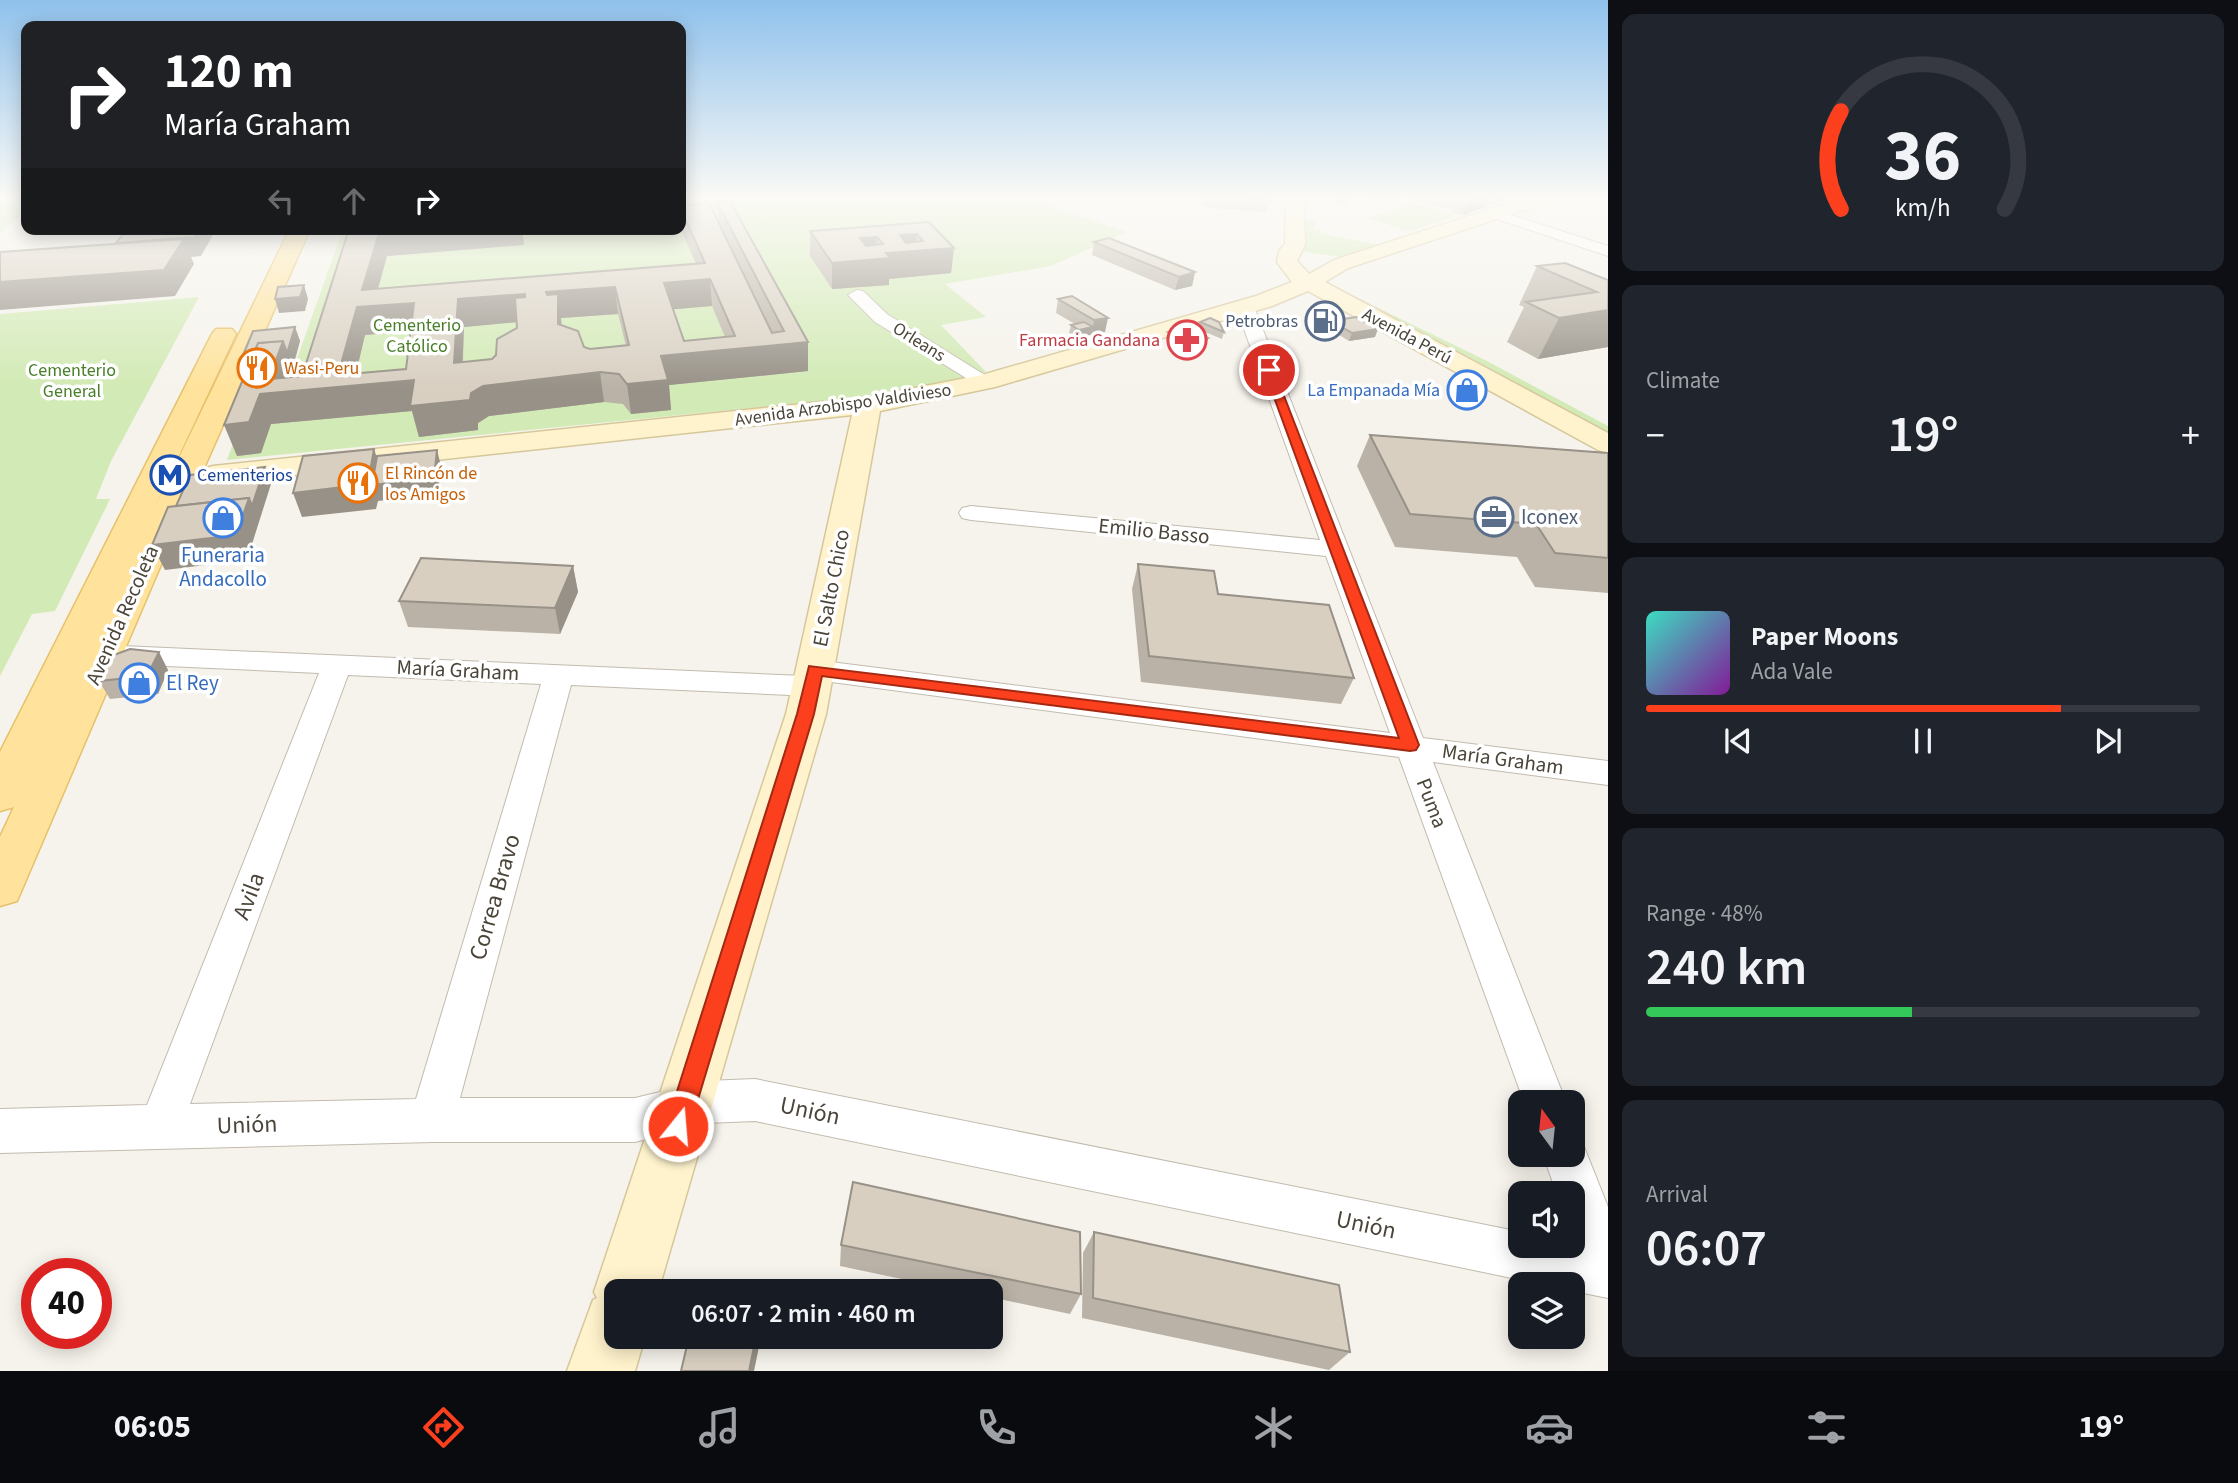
<!DOCTYPE html>
<meta charset="utf-8">
<style>
body{margin:0;font-family:"Source Sans 3",sans-serif;background:#20242c;color:#f1f3f6;height:100vh;display:flex;flex-direction:column;font-size:26px;white-space:nowrap}
*{box-sizing:border-box;margin:0}
p{font-size:23px;color:#9ea1a6}
.icon{flex:none;width:38px;height:38px;fill:none;stroke:currentColor;stroke-width:2;stroke-linecap:round;stroke-linejoin:round}
.map{position:relative;flex:1;overflow:hidden}
.panel{display:flex;flex-direction:column;gap:14px;padding:14px;background:#0d0f14;width:630px}
.panel>*{flex:none}
.hud{position:absolute;left:21px;top:21px;width:665px;height:214px;border-radius:14px;box-shadow:0 4px 18px #0003;background:#202124;color:#fff;overflow:hidden}
.needle{width:46px;rotate:345deg}
.controls{position:absolute;left:1508px;top:1090px;display:grid;gap:14px}
.controls a{display:grid;place-items:center;width:77px;height:77px;border-radius:14px;background:#171b24;box-shadow:0 4px 18px #0003;font-size:35px}
.speed{position:absolute;left:21px;top:1258px;display:flex;gap:14px;font-size:35px;font-weight:700;text-align:center}
.speed>*{display:grid;place-content:center;width:91px;height:91px;border-radius:50%;background:#171b24;box-shadow:0 4px 18px #0003;line-height:1}
.speed .limit{border:10px solid #d22;background:#fff;color:#111}
.pin{position:absolute;display:grid;place-items:center;width:60px;height:60px;color:#fff;margin:-30px;border:4px solid #fff;border-radius:50%;box-shadow:0 2px 7px #0007}
.me{position:absolute;width:77px;margin:-38px;rotate:17deg;stroke-linejoin:round;filter:drop-shadow(0 0 5px #0008)}
.turn{display:flex;align-items:center;gap:24px;height:147px;padding:0 28px;font-size:32px}
.turn .icon{width:91px;height:91px;stroke-width:2.5}
.turn b{display:block;font-size:49px;line-height:60px}
.lanes{display:flex;align-items:center;height:66px;padding:0 28px;background:#0003;justify-content:center;gap:35px;direction:ltr}
.lanes .off{opacity:.35}
.big{font-size:52px;font-weight:600;line-height:1.1}
.panel .card{flex:1;display:flex;flex-direction:column;justify-content:center;gap:10px;min-width:0;padding:0 24px;border-radius:14px;background:#20242c}
.panel .dial{align-items:center;gap:0}
.dial svg{height:182px;overflow:visible;fill:none;stroke:#363941;stroke-width:7;stroke-linecap:round;text-anchor:middle}
.dial text{fill:#f1f3f6;stroke:none}
.song{display:flex;align-items:center;gap:21px}
.cover{width:84px;height:84px;border-radius:10px;background:linear-gradient(135deg,hsl(170 70% 55%),hsl(290 70% 35%))}
.played{height:7px;border-radius:4px;background:linear-gradient(90deg,#fc3f1d 75%,#363941 75%)}
.keys{display:flex;justify-content:space-around;direction:ltr}
.heat{display:flex;justify-content:space-between;align-items:center;font-size:38px;direction:ltr}
.charge{height:10px;border-radius:5px;background:linear-gradient(90deg,#34c759 48%,#363941 0)}
.trip{position:absolute;left:604px;top:1279px;width:399px;height:70px;border-radius:14px;background:#171b24;box-shadow:0 4px 18px #0003;font-weight:600;line-height:70px;text-align:center}
.tab-bar{display:flex;height:112px;justify-content:space-around;align-items:center;background:#090b0e;color:#9ea1a6}
.tab-bar .icon{width:49px;height:49px}
.tab-bar .active{color:#fc3f1d}
.tab-bar b{font-size:32px;color:#f1f3f6}
main{display:flex;flex:1;min-height:0}
.map>svg:first-child{display:block}
</style>
<main>
<div class="map">
<svg width="1608" height="1371" viewBox="0 0 1608 1371">
<rect width="100%" height="100%" fill="#f6f3ec"/>
<g fill="#d2eab5">
<polygon points="0,196 26,196 26,211 0,233"/>
<polygon points="681,196 1021,196 1126,232 1051,266 945,284 986,317 941,325 986,372 912,392 227,460 259,372 293,370 343,229 681,229"/>
<polygon points="1414,203 1458,216 1409,231 1366,218"/>
<polygon points="1299,220 1316,222 1313,229 1320,230 1319,233 1379,245 1348,258 1305,252"/>
<polygon points="1333,290 1358,298 1485,360 1608,426 1608,441"/>
<polygon points="199,297 111,461 96,499 110,499 55,611 32,614 0,676 0,314"/>
</g>
<g fill="none" stroke-linecap="round" stroke-linejoin="round">
<g stroke="#c2bbae" stroke-width="2">
<g id="street">
<polygon points="1496,210 1608,246 1608,256 1491,217 1491,211"/>
<polygon points="857,290 863,291 887,314 996,382 993,386 979,386 875,322 848,295"/>
<path d="M 1245,302 L 1254,307 L 1423,738 L 1608,761 L 1608,785 L 1433,762 L 1566,1102 L 1524,1102 L 1399,757 L 824,681 L 827,686 L 823,693 L 812,696 L 571,685 L 460,1098 L 635,1098 L 706,1081 L 755,1079 L 1521,1232 L 1521,1246 L 1573,1246 L 1573,1194 L 1557,1194 L 1543,1155 L 1573,1155 L 1573,1136 L 1581,1139 L 1608,1207 L 1608,1298 L 1573,1291 L 1573,1284 L 1541,1284 L 755,1121 L 706,1123 L 635,1142 L 432,1142 L 0,1153 L 0,1109 L 147,1105 L 319,673 L 122,664 L 112,662 L 108,655 L 112,648 L 122,646 L 804,676 L 800,670 L 805,663 L 815,660 L 1390,733 L 1326,556 L 971,520 L 962,518 L 959,513 L 962,508 L 971,506 L 1320,540 L 1236,307 ZM 348,675 L 541,684 L 416,1099 L 190,1104 Z"/>
</g>
</g>
<g stroke="#d6c79b" stroke-width="3">
<polygon id="secondary" points="1286,196 1304,196 1305,245 1297,261 1309,274 1334,260 1531,196 1558,196 1555,200 1348,268 1325,282 1608,433 1608,453 1598,450 1308,291 1272,306 995,387 880,411 826,714 658,1292 616,1292 616,1337 645,1337 635,1371 567,1371 593,1300 597,1298 594,1292 786,714 852,415 213,484 203,481 198,475 203,469 213,466 868,397 982,375 1256,296 1292,282 1277,262 1279,251 1285,244"/>
</g>
<g stroke="#e6c16a" stroke-width="3">
<polygon id="primary" points="290,229 310,229 157,574 23,887 17,901 0,906 0,837 14,807 0,811 0,752 212,334 216,329 232,329 236,334 152,513"/>
</g>
<use href="#street" fill="#fff" fill-rule="evenodd"/>
<use href="#secondary" fill="#fff3cd" fill-rule="evenodd"/>
<use href="#primary" fill="#ffe39c" fill-rule="evenodd"/>
</g>
<g fill="#bab2a6" fill-rule="evenodd">
<polygon points="1202,196 1269,196 1270,200 1266,212 1211,208 1202,205"/>
<polygon points="1332,196 1508,196 1507,199 1490,204 1488,204 1486,207 1463,215 1451,212 1452,209 1399,197 1397,203 1348,198 1346,205 1331,203"/>
<path d="M 717,202 L 808,371 L 669,385 L 671,410 L 631,414 L 623,404 L 604,402 L 489,416 L 478,423 L 478,430 L 419,437 L 412,411 L 271,424 L 261,453 L 237,456 L 248,367 L 243,355 L 295,327 L 300,341 L 291,377 L 302,376 L 349,229 L 522,229 L 524,245 L 387,256 L 378,289 L 696,264 L 681,230 L 681,206 L 718,222 ZM 712,306 L 725,337 L 684,341 L 673,309 ZM 618,314 L 626,346 L 590,349 L 584,347 L 562,325 L 561,318 ZM 516,322 L 517,328 L 496,355 L 492,359 L 463,362 L 464,327 ZM 410,331 L 406,369 L 356,373 L 365,335 Z"/>
<polygon points="929,222 954,248 951,273 889,279 889,285 832,289 810,256 810,231"/>
<polygon points="1094,242 1195,272 1192,286 1175,290 1092,255"/>
<polygon points="1537,266 1608,280 1608,347 1538,359 1507,342 1524,307 1519,305"/>
<polygon points="1072,296 1105,332 1078,338 1069,333 1071,325 1075,324 1056,313 1058,299"/>
<polygon points="1330,321 1375,337 1349,341 1328,328"/>
<polygon points="1200,322 1224,332 1222,339 1198,329"/>
<polygon points="1168,332 1208,338 1206,345 1188,350 1166,339"/>
<polygon points="1370,435 1608,453 1608,593 1535,587 1517,557 1395,547 1357,466"/>
<polygon points="1138,564 1218,594 1354,678 1341,704 1141,682 1132,589"/>
<polygon points="573,566 578,592 560,634 408,627 399,601"/>
<polygon points="168,670 158,694 110,699 99,681"/>
<polygon points="1094,1232 1350,1352 1329,1370 1082,1318 1083,1253"/>
<polygon points="841,1245 1081,1294 1070,1314 990,1297 990,1292 963,1292 840,1266"/>
</g>
<g fill="#979187">
<polygon points="1468,196 1491,196 1486,207 1463,215 1470,197"/>
<polygon points="1494,196 1508,196 1507,199 1490,204"/>
<polygon points="46,229 123,229 49,234"/>
<polygon points="199,229 213,229 214,233 201,256 191,257 194,264 175,296 0,310 0,282 125,263"/>
<polygon points="214,229 236,229 215,231"/>
<polygon points="397,229 522,229 524,245 387,256 373,306 414,303 421,330 365,335 353,385 414,380 471,393 483,386 600,372 604,402 489,416 478,423 478,430 419,437 412,411 271,424 261,453 237,456 224,425 260,394 269,379 283,341 295,327 300,341 292,368 293,370 286,392 338,375 362,290 380,230"/>
<polygon points="917,234 916,251 954,248 951,273 889,279 889,285 832,289 832,263 860,238 877,237 876,260 886,253 900,235"/>
<polygon points="1195,272 1192,286 1175,290 1179,277"/>
<polygon points="710,279 712,306 666,310 664,283"/>
<polygon points="304,285 308,299 305,311 279,313 275,299"/>
<polygon points="615,287 618,314 561,318 562,352 551,319 546,292"/>
<polygon points="525,294 530,321 464,327 461,392 454,363 458,299"/>
<polygon points="1608,310 1608,347 1538,359 1559,318"/>
<polygon points="1108,318 1105,332 1092,334 1094,320"/>
<polygon points="1093,327 1092,334 1078,338 1079,330"/>
<polygon points="1378,329 1375,337 1349,341 1352,333"/>
<polygon points="1208,338 1206,345 1188,350 1189,343"/>
<polygon points="808,342 808,371 669,385 671,410 631,414 627,384 661,356"/>
<polygon points="374,449 382,473 437,450 441,466 438,494 378,501 376,509 302,517 293,493"/>
<polygon points="265,467 271,484 247,560 165,570 152,545 249,498"/>
<polygon points="573,566 578,592 560,634 555,608"/>
<polygon points="159,652 168,670 158,694 147,676"/>
<polygon points="756,1337 761,1337 754,1371 749,1371"/>
</g>
<g fill="#d8cfc1" stroke="#979187" stroke-width="2" fill-rule="evenodd">
<polygon points="1218,196 1269,196 1270,200"/>
<polygon points="1333,196 1348,196 1348,199 1333,197"/>
<path d="M 730,201 L 808,342 L 661,356 L 668,380 L 627,384 L 619,374 L 600,372 L 483,386 L 471,393 L 470,400 L 410,406 L 414,380 L 260,394 L 249,422 L 224,425 L 258,343 L 283,341 L 269,379 L 302,376 L 349,229 L 397,229 L 380,230 L 362,290 L 705,263 L 681,209 L 681,206 L 709,203 L 772,333 L 784,331 L 717,202 ZM 710,279 L 735,336 L 684,341 L 664,283 ZM 615,287 L 629,345 L 590,349 L 584,347 L 578,331 L 558,324 L 558,294 L 547,295 L 546,292 ZM 525,294 L 525,297 L 515,298 L 517,328 L 497,339 L 496,355 L 492,359 L 454,363 L 458,299 ZM 414,303 L 406,369 L 338,375 L 357,307 Z"/>
<path d="M 929,222 L 954,248 L 886,253 L 890,258 L 832,263 L 810,231 ZM 917,234 L 923,241 L 906,243 L 900,235 ZM 877,237 L 883,244 L 866,246 L 860,238 Z"/>
<polygon points="127,229 199,229 194,237 116,243"/>
<polygon points="1109,238 1195,272 1179,277 1094,242"/>
<polygon points="184,239 164,270 0,282 0,252"/>
<polygon points="1565,263 1608,280 1608,310 1559,318 1526,302 1597,292 1537,266"/>
<polygon points="304,285 300,297 275,299 278,287"/>
<polygon points="1072,296 1108,318 1094,320 1058,299"/>
<polygon points="1356,317 1378,329 1352,333 1330,321"/>
<polygon points="1210,318 1219,322 1224,332 1200,322"/>
<polygon points="1084,322 1093,327 1079,330 1071,325"/>
<polygon points="295,327 287,353 283,341 258,343 253,355 243,355 253,331"/>
<polygon points="1186,327 1208,338 1189,343 1168,332"/>
<polygon points="1370,435 1608,453 1608,558 1555,553 1536,524 1410,514"/>
<polygon points="374,449 368,484 293,493 303,456"/>
<polygon points="437,450 434,478 372,485 377,456"/>
<polygon points="265,467 252,506 249,498 176,506 190,475"/>
<polygon points="249,498 236,535 152,545 168,507"/>
<polygon points="421,558 573,566 555,608 399,601"/>
<polygon points="1138,564 1214,571 1218,594 1329,605 1354,678 1149,656"/>
<polygon points="130,649 159,652 147,676 99,681 111,656"/>
<polygon points="853,1182 1080,1232 1081,1294 841,1245"/>
<polygon points="1094,1232 1339,1285 1350,1352 1093,1298"/>
<polygon points="702,1286 726,1292 701,1292"/>
<polygon points="689,1337 756,1337 749,1371 681,1371"/>
</g>
<linearGradient id="sky" x2="0" y2="1"><stop stop-color="#8fc1ec"/><stop offset="0.51" stop-color="#fbfaf6"/><stop offset="1" stop-color="#fbfaf6" stop-opacity="0"/></linearGradient>
<rect width="1608" height="388" fill="url(#sky)"/>
<polygon fill="#fc3f1d" stroke="#a42913" stroke-width="2" points="1269,366 1274,370 1419,745 1416,750 1410,751 822,676 814,714 690,1126 686,1135 678,1138 670,1135 666,1126 797,714 809,666 1399,738 1264,370"/>
<defs>
<g id="fuel-ring" transform="scale(2.0125)"><circle r="9.5" fill="#fff" stroke="#5c6f8a" stroke-width="1.5"/><path d="M-5.5-6h7V0h2V4h1.3V-2.5L3-4.5l.8-.8L6-3V5H2.5V1h-1V6h-7ZM-4.2-4.7v3.2H.2V-4.7Z" fill="#5c6f8a"/></g>
<g id="pharmacy-ring" transform="scale(2.0125)"><circle r="9.5" fill="#fff" stroke="#e0444e" stroke-width="1.5"/><path d="M-2-6h4v4h4v4h-4v4h-4v-4h-4v-4h4Z" fill="#e0444e"/></g>
<g id="restaurant-ring" transform="scale(2.0125)"><circle r="9.5" fill="#fff" stroke="#e8710a" stroke-width="1.5"/><path d="M-5-6h1v4h1v-4h1v4h1v-4h1v5L-1.5 .5V6h-2V.5L-5-1ZM5-6V6H3V1.5H1.5Q1.5-4 5-6Z" fill="#e8710a"/></g>
<g id="shop-ring" transform="scale(2.0125)"><circle r="9.5" fill="#fff" stroke="#3f7fe0" stroke-width="1.5"/><path d="M-5-2.5h2.3a2.7 3.5 0 0 1 5.4 0H5L5.5 6h-11ZM-1.5-2.5h3a1.5 2.3 0 0 0-3 0Z" fill="#3f7fe0"/></g>
<g id="metro-ring" transform="scale(2.0125)"><circle r="9.5" fill="#fff" stroke="#1a4fb4" stroke-width="1.5"/><path d="M-5.5 5V-5H-3L0 0L3-5H5.5V5H3V-.5L0 4L-3-.5V5Z" fill="#1a4fb4"/></g>
<g id="office-ring" transform="scale(2.0125)"><circle r="9.5" fill="#fff" stroke="#5c6f8a" stroke-width="1.5"/><path d="M-6-3h4V-5.5h4V-3h4V5H-6ZM-1-4.5V-3h2v-1.5ZM-6 0V1H6V0Z" fill="#5c6f8a"/></g>
</defs>
<g fill-rule="evenodd">
<use href="#fuel-ring" x="1325" y="321"/>
<use href="#pharmacy-ring" x="1187" y="340"/>
<use href="#restaurant-ring" x="257" y="368"/>
<use href="#shop-ring" x="1467" y="390"/>
<use href="#metro-ring" x="170" y="475"/>
<use href="#restaurant-ring" x="358" y="483"/>
<use href="#office-ring" x="1494" y="517"/>
<use href="#shop-ring" x="223" y="518"/>
<use href="#shop-ring" x="139" y="683"/>
</g>
<g text-anchor="middle" dominant-baseline="central" stroke-width="7" stroke-linejoin="round" paint-order="stroke">
<g font-size="18" fill="#4e5e75" stroke="#fff" text-anchor="end">
<text x="1298" y="321">Petrobras</text>
</g>
<g font-size="18" fill="#4a7f2a" stroke="#fff">
<text x="417" y="325">Cementerio<tspan x="417" dy="21">Católico</tspan></text>
<text x="72" y="370">Cementerio<tspan x="72" dy="21">General</tspan></text>
</g>
<g font-size="18" fill="#4b4439" stroke="#fff">
<text transform="translate(1407 336) rotate(28)">Avenida Perú</text>
<text transform="translate(919 342) rotate(32)">Orleans</text>
<text transform="translate(843 405) rotate(-8)">Avenida Arzobispo Valdivieso</text>
</g>
<g font-size="18" fill="#be3a42" stroke="#fff" text-anchor="end">
<text x="1160" y="340">Farmacia Gandana</text>
</g>
<g font-size="18" fill="#c56008" stroke="#fff" text-anchor="start">
<text x="284" y="368">Wasi-Peru</text>
<text x="385" y="473">El Rincón de<tspan x="385" dy="21">los Amigos</tspan></text>
</g>
<g font-size="18" fill="#366cbe" stroke="#fff" text-anchor="end">
<text x="1440" y="390">La Empanada Mía</text>
</g>
<g font-size="18" fill="#164399" stroke="#fff" text-anchor="start">
<text x="197" y="475">Cementerios</text>
</g>
<g font-size="21" fill="#4e5e75" stroke="#fff" text-anchor="start">
<text x="1521" y="517">Iconex</text>
</g>
<g font-size="21" fill="#4b4439" stroke="#fff">
<text transform="translate(1154 531) rotate(6)">Emilio Basso</text>
<text transform="translate(831 588) rotate(-79)">El Salto Chico</text>
<text transform="translate(122 615) rotate(-66)">Avenida Recoleta</text>
<text transform="translate(458 670) rotate(3)">María Graham</text>
<text transform="translate(1503 759) rotate(8)">María Graham</text>
<text transform="translate(1432 803) rotate(69)">Puma</text>
</g>
<g font-size="21" fill="#366cbe" stroke="#fff">
<text x="223" y="555">Funeraria<tspan x="223" dy="24">Andacollo</tspan></text>
<text x="166" y="683" text-anchor="start">El Rey</text>
</g>
<g font-size="24" fill="#4b4439" stroke="#fff">
<text transform="translate(249 896) rotate(-69)">Avila</text>
<text transform="translate(495 897) rotate(-74)">Correa Bravo</text>
<text transform="translate(810 1111) rotate(12)">Unión</text>
<text transform="translate(247 1125) rotate(-2)">Unión</text>
<text transform="translate(1366 1225) rotate(12)">Unión</text>
</g>
</g>
</svg>
<div class="controls">
<a><svg class="needle" viewBox="-14 -14 28 28"><path d="M0-13l5 13h-10z" fill="#e53935"/><path d="M0 13l5-13h-10z" fill="#9ea1a6"/></svg></a>
<a><svg class="icon" aria-label="sound" viewBox="0 0 24 24"><path d="M4 9h4l5-4v14l-5-4H4zM17 9q2 3 0 6"/></svg></a>
<a><svg class="icon" aria-label="layers" viewBox="0 0 24 24"><path d="M12 4l9 5-9 5-9-5zM3 14l9 5 9-5"/></svg></a>
</div>
<div class="speed"><div class="limit">40</div></div>
<div class="pin" style="left:1269px;top:370px;background:#d93025"><svg class="icon" aria-label="arrive" viewBox="0 0 24 24"><path d="M6 21V4h12l-3 4 3 4H6"/></svg></div>
<svg class="me" style="left:678px;top:1126px" viewBox="-20 -20 40 40"><circle r="17" fill="#fc3f1d" stroke="#fff" stroke-width="3"/><path d="M0-11L8 9 0 5-8 9z" fill="#fff"/></svg>
<div class="trip">06:07 · 2 min · 460 m</div>
<div class="hud">
<div class="turn"><svg class="icon" aria-label="right" viewBox="0 0 24 24"><path d="M7 20v-9h11M14 6l5 5-5 5"/></svg><div><b>120 m</b>María Graham</div></div>
<div class="lanes"><svg class="icon off" aria-label="left" viewBox="0 0 24 24"><path d="M17 20v-9H6M10 6l-5 5 5 5"/></svg><svg class="icon off" aria-label="ahead" viewBox="0 0 24 24"><path d="M12 20V5M6 11l6-6 6 6"/></svg><svg class="icon" aria-label="right" viewBox="0 0 24 24"><path d="M7 20v-9h11M14 6l5 5-5 5"/></svg></div>
</div>
</div>
<section class="panel">
<div class="card dial"><svg viewBox="0 0 100 80">
<path d="M14 69A42 42 0 1 1 86 69"/>
<path d="M14 69A42 42 0 0 1 14 26" stroke="#fc3f1d"/>
<text x="50" y="56" font-size="32" font-weight="700">36</text>
<text x="50" y="72" font-size="11">km/h</text>
</svg></div>
<div class="card"><p>Climate</p>
<div class="heat"><a>−</a><b class="big">19°</b><a>+</a></div>
</div>
<div class="card">
<div class="song"><i class="cover"></i><div><b>Paper Moons</b><p>Ada Vale</p></div></div>
<div class="played"></div>
<div class="keys"><svg class="icon" aria-label="previous" viewBox="0 0 24 24"><path d="M18 5L8 12l10 7zM5 5v14"/></svg><svg class="icon" aria-label="pause" viewBox="0 0 24 24"><path d="M8 5v14M16 5v14"/></svg><svg class="icon" aria-label="next" viewBox="0 0 24 24"><path d="M6 5l10 7-10 7zM19 5v14"/></svg></div>
</div>
<div class="card"><p>Range · 48%</p><b class="big">240 km</b><div class="charge"></div></div>
<div class="card"><p>Arrival</p><b class="big">06:07</b></div>
</section>
</main>
<nav class="tab-bar">
<b>06:05</b>
<svg class="icon active" aria-label="directions" viewBox="0 0 24 24"><path d="M12 3l9 9-9 9-9-9zM9 14v-3h6M13 9l2 2-2 2"/></svg>
<svg class="icon" aria-label="music" viewBox="0 0 24 24"><path d="M9 18V5l10-2v13"/><circle cx="6" cy="18" r="3"/><circle cx="16" cy="16" r="3"/></svg>
<svg class="icon" aria-label="phone" viewBox="0 0 24 24"><path d="M5 4h4l2 5-3 2q2 4 5 5l2-3 5 2v4C11 20 4 13 5 4z"/></svg>
<svg class="icon" aria-label="climate" viewBox="0 0 24 24"><path d="M12 3v18M4 7l16 10M4 17L20 7"/></svg>
<svg class="icon" aria-label="car" viewBox="0 0 24 24"><path d="M5 17H2v-5l4-1 3-4h7l3 4 3 1v5h-3M9 17h6M6 11h13"/><circle cx="7" cy="17" r="2"/><circle cx="17" cy="17" r="2"/></svg>
<svg class="icon" aria-label="filters" viewBox="0 0 24 24"><path d="M4 7h16M4 17h16"/><circle cx="9" cy="7" r="2"/><circle cx="15" cy="17" r="2"/></svg>
<b>19°</b>
</nav>
